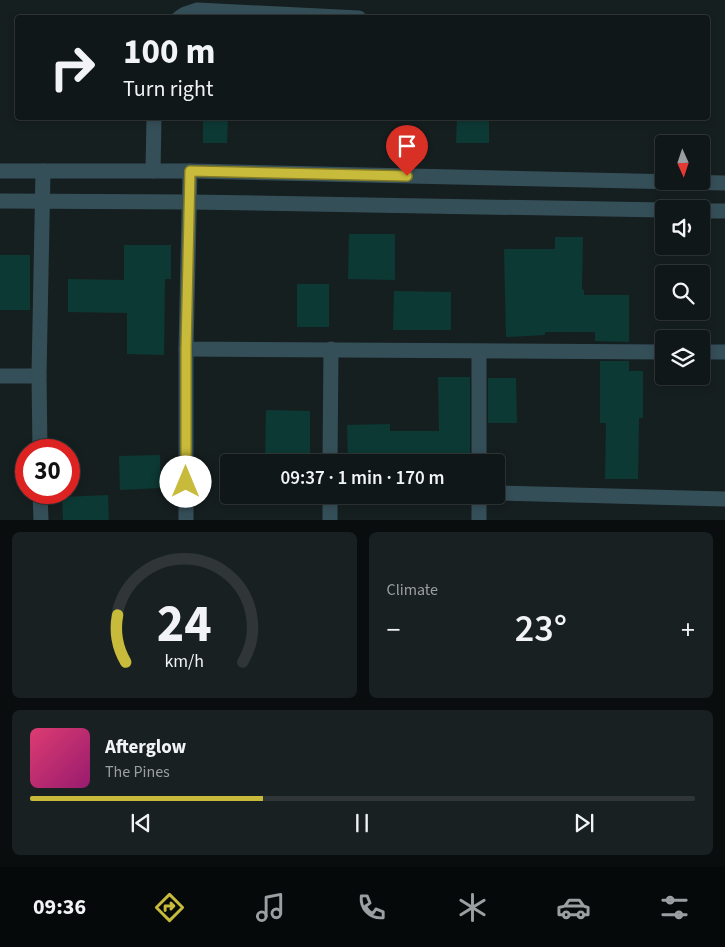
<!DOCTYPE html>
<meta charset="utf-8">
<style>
body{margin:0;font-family:"Source Sans 3",sans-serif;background:#192021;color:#f1f3f6;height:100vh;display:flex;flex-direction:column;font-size:19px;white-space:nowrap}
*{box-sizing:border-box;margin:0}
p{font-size:16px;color:#9c9fa2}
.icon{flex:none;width:28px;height:28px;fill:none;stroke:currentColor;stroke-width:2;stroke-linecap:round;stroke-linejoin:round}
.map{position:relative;height:520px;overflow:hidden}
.drawer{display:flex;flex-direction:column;gap:12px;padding:12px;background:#090d0d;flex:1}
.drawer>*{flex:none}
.hud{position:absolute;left:15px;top:15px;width:695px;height:105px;border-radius:5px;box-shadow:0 2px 8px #0003,0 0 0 1px #303637;background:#101718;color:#f1f3f6;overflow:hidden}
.needle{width:32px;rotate:177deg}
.controls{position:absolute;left:655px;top:135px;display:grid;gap:10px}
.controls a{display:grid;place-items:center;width:55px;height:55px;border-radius:5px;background:#101718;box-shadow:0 2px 8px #0003,0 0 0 1px #303637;font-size:25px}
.speed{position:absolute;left:15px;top:439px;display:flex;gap:10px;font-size:25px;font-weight:700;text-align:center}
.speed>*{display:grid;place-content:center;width:65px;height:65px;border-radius:50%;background:#101718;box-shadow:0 2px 8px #0003,0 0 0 1px #303637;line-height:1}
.speed .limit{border:8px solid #d22;background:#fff;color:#111}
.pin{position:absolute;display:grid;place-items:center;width:42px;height:42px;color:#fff;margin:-51px -21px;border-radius:50% 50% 50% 0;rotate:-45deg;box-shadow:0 0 5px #0007}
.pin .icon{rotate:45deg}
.me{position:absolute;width:55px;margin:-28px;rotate:0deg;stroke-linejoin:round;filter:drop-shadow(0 0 4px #0008)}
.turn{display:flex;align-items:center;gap:18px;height:105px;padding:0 25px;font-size:22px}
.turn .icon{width:65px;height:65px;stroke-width:2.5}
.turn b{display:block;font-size:35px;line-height:42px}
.big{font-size:38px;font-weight:600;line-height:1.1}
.drawer .card{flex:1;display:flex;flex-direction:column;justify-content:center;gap:8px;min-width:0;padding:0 18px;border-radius:8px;background:#192021}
.drawer .dial{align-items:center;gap:0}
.dial svg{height:130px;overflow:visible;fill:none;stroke:#303637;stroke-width:7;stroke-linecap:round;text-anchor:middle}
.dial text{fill:#f1f3f6;stroke:none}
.song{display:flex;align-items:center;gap:15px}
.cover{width:60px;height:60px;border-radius:8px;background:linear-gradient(135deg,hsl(340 70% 55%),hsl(320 70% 35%))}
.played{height:5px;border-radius:2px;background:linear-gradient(90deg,#c8bb3b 35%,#303637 35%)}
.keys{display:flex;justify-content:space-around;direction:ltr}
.heat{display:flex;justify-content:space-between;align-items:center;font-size:28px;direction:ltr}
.drawer .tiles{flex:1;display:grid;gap:12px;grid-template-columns:1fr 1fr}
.card:last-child{grid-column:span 2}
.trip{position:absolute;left:220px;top:454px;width:285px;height:50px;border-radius:5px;background:#101718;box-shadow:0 2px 8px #0003,0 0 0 1px #303637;font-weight:600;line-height:50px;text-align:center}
.tabs{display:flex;height:80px;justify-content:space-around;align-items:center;background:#06090a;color:#9c9fa2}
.tabs .icon{width:35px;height:35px}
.tabs .active{color:#c8bb3b}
.tabs b{font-size:22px;color:#f1f3f6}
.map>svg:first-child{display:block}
</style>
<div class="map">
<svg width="725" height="520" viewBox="0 0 725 520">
<rect width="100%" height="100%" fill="#161f20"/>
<g fill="#0d3934">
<polygon points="203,118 228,118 227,143 203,143"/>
<polygon points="457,118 489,118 489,143 456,143"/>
<polygon points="349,234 395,234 395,280 348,279"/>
<polygon points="555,237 583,237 582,290 584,290 584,295 629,295 629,342 595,341 595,332 545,332 545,335 506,337 504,249 555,249"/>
<polygon points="124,245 171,245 171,279 165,279 164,355 127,354 127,313 68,312 68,279 124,280"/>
<rect x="0" y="255" width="30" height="55"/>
<rect x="297" y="284" width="32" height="43"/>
<polygon points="394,291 451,292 451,330 393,330"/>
<polygon points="600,361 629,361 629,371 643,371 643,418 639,418 638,479 605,479 606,423 600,423"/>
<polygon points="438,377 470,377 470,462 348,462 347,425 390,424 390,431 439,431"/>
<polygon points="488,378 516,378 517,423 488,423"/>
<polygon points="266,410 310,411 310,462 265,462"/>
<polygon points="160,455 161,488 120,490 119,456"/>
<polygon points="108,495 109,520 63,520 62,497"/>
</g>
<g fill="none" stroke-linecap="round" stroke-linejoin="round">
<g stroke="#354f59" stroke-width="15">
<polyline points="179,18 185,14 197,10 359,18"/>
<polyline points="0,171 190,171 725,183"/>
<polyline points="153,171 154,118"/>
<polyline points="190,171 186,349 664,352"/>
<polyline points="0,201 190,202 664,210"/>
<polyline points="701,211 725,211"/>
<polyline points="186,349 186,520"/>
<polyline points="479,351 479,462"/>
<polyline points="701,352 725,352"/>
<polyline points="0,376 39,376"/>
<polyline points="40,450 39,376 43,171"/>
<polyline points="330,462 331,349"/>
<polyline points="40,492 41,520"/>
<polyline points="496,493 725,499"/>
<polyline points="330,495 330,520"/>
<polyline points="479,520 479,495"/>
</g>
</g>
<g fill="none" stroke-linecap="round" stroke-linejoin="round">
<g stroke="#827a26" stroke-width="12">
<polyline id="route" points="186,482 186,349 190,171 407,176"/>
</g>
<use href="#route" stroke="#c8bb3b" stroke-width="9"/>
</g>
</svg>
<div class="controls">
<a><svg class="needle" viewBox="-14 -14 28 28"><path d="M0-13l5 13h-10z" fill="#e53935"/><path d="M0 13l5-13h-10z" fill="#9c9fa2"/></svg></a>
<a><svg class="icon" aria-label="sound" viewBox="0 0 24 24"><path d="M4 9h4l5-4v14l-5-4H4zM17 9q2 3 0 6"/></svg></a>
<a><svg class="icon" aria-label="search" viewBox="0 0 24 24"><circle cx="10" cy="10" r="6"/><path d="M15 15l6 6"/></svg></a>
<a><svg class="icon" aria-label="layers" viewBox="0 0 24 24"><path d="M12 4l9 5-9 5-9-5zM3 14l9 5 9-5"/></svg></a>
</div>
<div class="speed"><div class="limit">30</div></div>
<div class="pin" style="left:407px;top:176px;background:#d93025"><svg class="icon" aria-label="arrive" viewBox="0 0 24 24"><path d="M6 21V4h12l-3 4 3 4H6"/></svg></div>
<svg class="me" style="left:186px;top:482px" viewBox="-20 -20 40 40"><circle r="19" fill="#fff"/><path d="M0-13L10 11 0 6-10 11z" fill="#c8bb3b"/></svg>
<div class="trip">09:37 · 1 min · 170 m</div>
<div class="hud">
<div class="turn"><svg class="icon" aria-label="right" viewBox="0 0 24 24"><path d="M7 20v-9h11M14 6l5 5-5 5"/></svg><div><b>100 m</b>Turn right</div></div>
</div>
</div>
<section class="drawer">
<div class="tiles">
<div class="card dial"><svg viewBox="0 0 100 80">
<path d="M14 69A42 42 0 1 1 86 69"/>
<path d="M14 69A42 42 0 0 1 9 40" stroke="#c8bb3b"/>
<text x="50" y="56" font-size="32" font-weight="700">24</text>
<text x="50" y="72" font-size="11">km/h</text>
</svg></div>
<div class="card"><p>Climate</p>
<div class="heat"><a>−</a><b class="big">23°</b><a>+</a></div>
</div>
<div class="card">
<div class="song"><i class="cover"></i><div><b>Afterglow</b><p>The Pines</p></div></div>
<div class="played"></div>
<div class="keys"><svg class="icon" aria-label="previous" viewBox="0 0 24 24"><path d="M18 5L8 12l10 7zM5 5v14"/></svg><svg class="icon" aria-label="pause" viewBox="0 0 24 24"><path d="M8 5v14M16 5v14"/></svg><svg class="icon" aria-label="next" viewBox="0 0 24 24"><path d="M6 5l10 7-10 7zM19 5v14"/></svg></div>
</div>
</div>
</section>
<nav class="tabs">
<b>09:36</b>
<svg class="icon active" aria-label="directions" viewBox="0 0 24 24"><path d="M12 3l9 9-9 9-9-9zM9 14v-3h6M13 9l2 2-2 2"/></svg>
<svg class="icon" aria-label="music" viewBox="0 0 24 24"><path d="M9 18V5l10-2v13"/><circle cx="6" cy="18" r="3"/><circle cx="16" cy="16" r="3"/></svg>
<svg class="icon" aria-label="phone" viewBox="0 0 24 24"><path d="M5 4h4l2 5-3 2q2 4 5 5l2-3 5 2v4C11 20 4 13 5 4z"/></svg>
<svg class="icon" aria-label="climate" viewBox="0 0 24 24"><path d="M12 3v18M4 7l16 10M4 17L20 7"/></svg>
<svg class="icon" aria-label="car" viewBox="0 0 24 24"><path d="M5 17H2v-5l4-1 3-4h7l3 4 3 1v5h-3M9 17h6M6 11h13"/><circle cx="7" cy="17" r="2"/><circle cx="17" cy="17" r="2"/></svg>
<svg class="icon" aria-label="filters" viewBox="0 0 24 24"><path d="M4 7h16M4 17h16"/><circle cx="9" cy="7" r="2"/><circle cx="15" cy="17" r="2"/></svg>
</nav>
